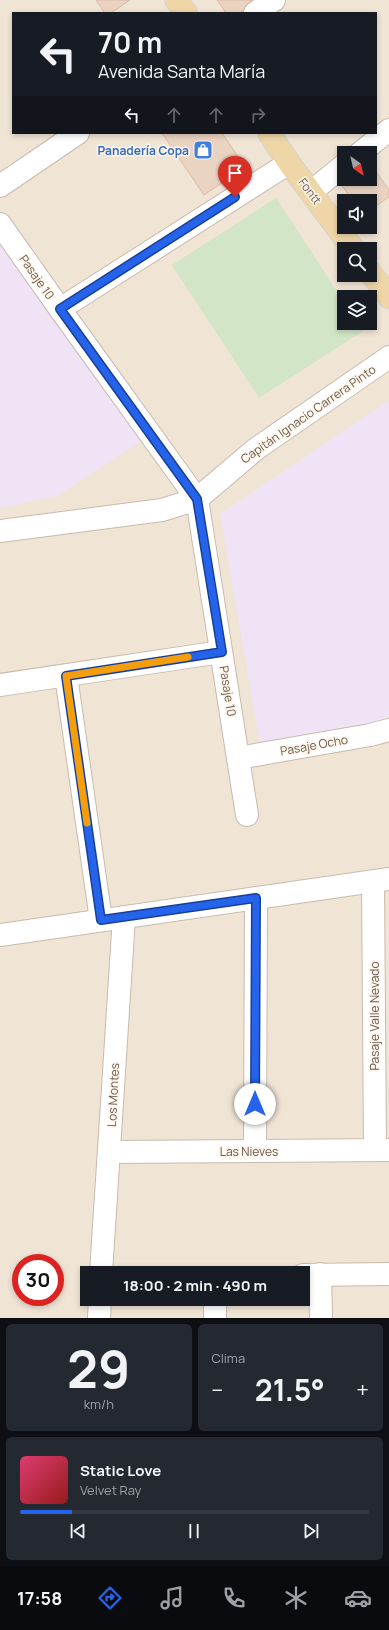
<!DOCTYPE html>
<html lang="es">
<meta charset="utf-8">
<style>
body{margin:0;font-family:Manrope,sans-serif;background:#242831;color:#f1f3f6;height:100vh;display:flex;flex-direction:column;font-size:15px;white-space:nowrap}
*{box-sizing:border-box;margin:0}
p{font-size:13px;color:#9ea1a6}
.icon{flex:none;width:22px;height:22px;fill:none;stroke:currentColor;stroke-width:2;stroke-linecap:round;stroke-linejoin:round}
.map{position:relative;height:1318px;overflow:hidden}
.drawer{display:flex;flex-direction:column;gap:6px;padding:6px;background:#0d0f14;flex:1}
.drawer>*{flex:none}
.guide{position:absolute;left:12px;top:12px;width:365px;height:122px;border-radius:0px;box-shadow:0 2px 6px #0003;background:#171b24;color:#f1f3f6;overflow:hidden}
.needle{width:26px;rotate:146deg}
.controls{position:absolute;left:337px;top:146px;display:grid;gap:8px}
.controls a{display:grid;place-items:center;width:40px;height:40px;border-radius:0px;background:#171b24;box-shadow:0 2px 6px #0003;font-size:20px}
.speed{position:absolute;left:12px;top:1254px;display:flex;gap:8px;font-size:20px;font-weight:700;text-align:center}
.speed>*{display:grid;place-content:center;width:52px;height:52px;border-radius:50%;background:#171b24;box-shadow:0 2px 6px #0003;line-height:1}
.speed .limit{border:6px solid #d22;background:#fff;color:#111}
.pin{position:absolute;display:grid;place-items:center;width:34px;height:34px;color:#fff;margin:-41px -17px;border-radius:50% 50% 50% 0;rotate:-45deg;box-shadow:0 0 4px #0007}
.pin .icon{rotate:45deg}
.me{position:absolute;width:44px;margin:-22px;rotate:0deg;stroke-linejoin:round;filter:drop-shadow(0 0 3px #0008)}
.turn{display:flex;align-items:center;gap:14px;height:84px;padding:0 20px;font-size:18px}
.turn .icon{width:52px;height:52px;stroke-width:2.5}
.turn b{display:block;font-size:28px;line-height:34px}
.lanes{display:flex;align-items:center;height:38px;padding:0 20px;background:#0003;justify-content:center;gap:20px;direction:ltr}
.lanes .off{opacity:.35}
.big{font-size:30px;font-weight:700;line-height:1.1}
.drawer .tile{flex:1;display:flex;flex-direction:column;justify-content:center;gap:6px;min-width:0;padding:0 14px;border-radius:6px;background:#242831}
.drawer .dial{align-items:center;gap:0}
.dial b{font-size:52px;line-height:1}
.song{display:flex;align-items:center;gap:12px}
.cover{width:48px;height:48px;border-radius:6px;background:linear-gradient(135deg,hsl(340 70% 55%),hsl(0 70% 35%))}
.played{height:4px;border-radius:2px;background:linear-gradient(90deg,#2563eb 15%,#363941 15%)}
.keys{display:flex;justify-content:space-around;direction:ltr}
.heat{display:flex;justify-content:space-between;align-items:center;font-size:22px;direction:ltr}
.drawer .tiles{flex:1;display:grid;gap:6px;grid-template-columns:1fr 1fr}
.tile:last-child{grid-column:span 2}
.trip{position:absolute;left:80px;top:1266px;width:230px;height:40px;border-radius:0px;background:#171b24;box-shadow:0 2px 6px #0003;font-weight:700;line-height:40px;text-align:center}
.tab-bar{display:flex;height:64px;justify-content:space-around;align-items:center;background:#090b0e;color:#9ea1a6}
.tab-bar .icon{width:28px;height:28px}
.tab-bar .current{color:#2563eb}
.tab-bar b{font-size:18px;color:#f1f3f6}
.map>svg:first-child{display:block}
</style>
<div class="map">
<svg width="389" height="1318" viewBox="0 0 389 1318">
<rect width="100%" height="100%" fill="#f9f2e6"/>
<path fill="#f0e4d5" fill-rule="evenodd" d="M 0,0 L 389,0 L 389,1318 L 0,1318 ZM 13,13 L 376,13 L 376,133 L 13,133 ZM 344,153 L 370,153 L 370,179 L 344,179 ZM 344,201 L 370,201 L 370,227 L 344,227 ZM 344,249 L 370,249 L 370,275 L 344,275 ZM 344,297 L 370,297 L 370,323 L 344,323 ZM 21,1263 L 55,1263 L 55,1297 L 21,1297 ZM 87,1273 L 303,1273 L 303,1299 L 87,1299 Z"/>
<g fill="#efe3f5">
<polygon points="0,221 145,439 57,496 0,508"/>
<polygon points="389,400 389,721 260,745 220,514"/>
</g>
<polygon fill="#d2e5c6" points="276,198 344,302 344,323 358,323 363,331 259,398 172,265"/>
<g fill="#ebd3c1" stroke="#dbbaa4">
<polygon points="96,0 130,0 111,13 105,13"/>
<polygon points="217,0 251,0 254,4 240,13 226,13"/>
<polygon points="162,133 222,133 245,167 204,195"/>
<polygon points="370,163 389,190 389,197 370,210 370,201 353,201 335,176 344,179 370,179"/>
</g>
<g fill="none" stroke-linecap="round" stroke-linejoin="round">
<g stroke="#c9baad" stroke-width="24">
<g id="minor">
<polyline points="255,13 274,0"/>
<polyline points="360,153 389,130"/>
<polyline points="0,186 78,133"/>
<polyline points="311,192 344,165"/>
<polyline points="0,224 60,309 197,499 247,815"/>
<polyline points="60,309 289,163"/>
<polyline points="0,531 162,510 197,499 256,449 389,357"/>
<polyline points="66,676 101,920"/>
<polyline points="0,685 221,652"/>
<polyline points="238,758 370,735 389,730"/>
<polyline points="373,882 375,1150"/>
<polyline points="0,935 389,879"/>
<polyline points="255,1151 256,898"/>
<polyline points="109,1152 389,1150"/>
<polyline points="101,1273 124,917"/>
<polyline points="320,1274 321,1318"/>
<polyline points="303,1275 389,1274"/>
<polyline points="215,1299 215,1318"/>
<polyline points="99,1318 100,1299"/>
</g>
</g>
<g stroke="#d7d1cd" stroke-width="24">
<g id="major">
<polyline points="176,0 186,13"/>
<polyline points="269,133 289,163 353,249"/>
<polyline points="370,272 389,297"/>
</g>
</g>
<use href="#minor" stroke="#fff" stroke-width="22"/>
<use href="#major" stroke="#efd6a7" stroke-width="22"/>
</g>
<g fill="none" stroke-linecap="round" stroke-linejoin="round">
<g stroke="#184099" stroke-width="10">
<polyline id="route" points="235,197 60,309 197,499 222,652 66,676 101,920 256,898 255,1104"/>
</g>
<use href="#route" stroke="#2563eb" stroke-width="7"/>
<polyline stroke="#f59e0b" stroke-width="7" points="87,823 66,676 188,657"/>
</g>
<defs>
<g id="shop-square" transform="scale(1)"><rect x="-9" y="-9" width="18" height="18" rx="4" fill="#3f7fe0" stroke="#fcf6eb"/><path d="M-5-2.5h2.3a2.7 3.5 0 0 1 5.4 0H5L5.5 6h-11ZM-1.5-2.5h3a1.5 2.3 0 0 0-3 0Z" fill="#fff"/></g>
</defs>
<g fill-rule="evenodd">
<use href="#shop-square" x="203" y="150"/>
</g>
<g text-anchor="middle" dominant-baseline="central" stroke-width="3" stroke-linejoin="round" paint-order="stroke">
<g font-size="12" font-weight="bold" fill="#366cbe" stroke="#fcf6eb" text-anchor="end">
<text x="189" y="150">Panadería Copa</text>
</g>
<g font-size="12" fill="#6f5a4e" stroke="#fcf6eb">
<text transform="translate(310 191) rotate(53)">Fontt</text>
<text transform="translate(37 277) rotate(55)">Pasaje 10</text>
<text transform="translate(308 414) rotate(-35)">Capitán Ignacio Carrera Pinto</text>
<text transform="translate(228 691) rotate(81)">Pasaje 10</text>
<text transform="translate(314 745) rotate(-10)">Pasaje Ocho</text>
<text transform="translate(374 1016) rotate(-90)">Pasaje Valle Nevado</text>
<text transform="translate(113 1095) rotate(-87)">Los Montes</text>
<text x="249" y="1151">Las Nieves</text>
</g>
</g>
</svg>
<div class="controls">
<a><svg class="needle" viewBox="-14 -14 28 28"><path d="M0-13l5 13h-10z" fill="#e53935"/><path d="M0 13l5-13h-10z" fill="#9ea1a6"/></svg></a>
<a><svg class="icon" aria-label="sound" viewBox="0 0 24 24"><path d="M4 9h4l5-4v14l-5-4H4zM17 9q2 3 0 6"/></svg></a>
<a><svg class="icon" aria-label="search" viewBox="0 0 24 24"><circle cx="10" cy="10" r="6"/><path d="M15 15l6 6"/></svg></a>
<a><svg class="icon" aria-label="layers" viewBox="0 0 24 24"><path d="M12 4l9 5-9 5-9-5zM3 14l9 5 9-5"/></svg></a>
</div>
<div class="speed"><div class="limit">30</div></div>
<div class="pin" style="left:235px;top:197px;background:#d93025"><svg class="icon" aria-label="arrive" viewBox="0 0 24 24"><path d="M6 21V4h12l-3 4 3 4H6"/></svg></div>
<svg class="me" style="left:255px;top:1104px" viewBox="-20 -20 40 40"><circle r="19" fill="#fff"/><path d="M0-13L10 11 0 6-10 11z" fill="#2563eb"/></svg>
<div class="trip">18:00 · 2 min · 490 m</div>
<div class="guide">
<div class="turn"><svg class="icon" aria-label="left" viewBox="0 0 24 24"><path d="M17 20v-9H6M10 6l-5 5 5 5"/></svg><div><b>70 m</b>Avenida Santa María</div></div>
<div class="lanes"><svg class="icon" aria-label="left" viewBox="0 0 24 24"><path d="M17 20v-9H6M10 6l-5 5 5 5"/></svg><svg class="icon off" aria-label="ahead" viewBox="0 0 24 24"><path d="M12 20V5M6 11l6-6 6 6"/></svg><svg class="icon off" aria-label="ahead" viewBox="0 0 24 24"><path d="M12 20V5M6 11l6-6 6 6"/></svg><svg class="icon off" aria-label="right" viewBox="0 0 24 24"><path d="M7 20v-9h11M14 6l5 5-5 5"/></svg></div>
</div>
</div>
<section class="drawer">
<div class="tiles">
<div class="tile dial"><b>29</b><p>km/h</p></div>
<div class="tile"><p>Clima</p>
<div class="heat"><a>−</a><b class="big">21.5°</b><a>+</a></div>
</div>
<div class="tile">
<div class="song"><i class="cover"></i><div><b>Static Love</b><p>Velvet Ray</p></div></div>
<div class="played"></div>
<div class="keys"><svg class="icon" aria-label="previous" viewBox="0 0 24 24"><path d="M18 5L8 12l10 7zM5 5v14"/></svg><svg class="icon" aria-label="pause" viewBox="0 0 24 24"><path d="M8 5v14M16 5v14"/></svg><svg class="icon" aria-label="next" viewBox="0 0 24 24"><path d="M6 5l10 7-10 7zM19 5v14"/></svg></div>
</div>
</div>
</section>
<nav class="tab-bar">
<b>17:58</b>
<svg class="icon current" aria-label="directions" viewBox="0 0 24 24"><path d="M12 3l9 9-9 9-9-9zM9 14v-3h6M13 9l2 2-2 2"/></svg>
<svg class="icon" aria-label="music" viewBox="0 0 24 24"><path d="M9 18V5l10-2v13"/><circle cx="6" cy="18" r="3"/><circle cx="16" cy="16" r="3"/></svg>
<svg class="icon" aria-label="phone" viewBox="0 0 24 24"><path d="M5 4h4l2 5-3 2q2 4 5 5l2-3 5 2v4C11 20 4 13 5 4z"/></svg>
<svg class="icon" aria-label="climate" viewBox="0 0 24 24"><path d="M12 3v18M4 7l16 10M4 17L20 7"/></svg>
<svg class="icon" aria-label="car" viewBox="0 0 24 24"><path d="M5 17H2v-5l4-1 3-4h7l3 4 3 1v5h-3M9 17h6M6 11h13"/><circle cx="7" cy="17" r="2"/><circle cx="17" cy="17" r="2"/></svg>
</nav>
